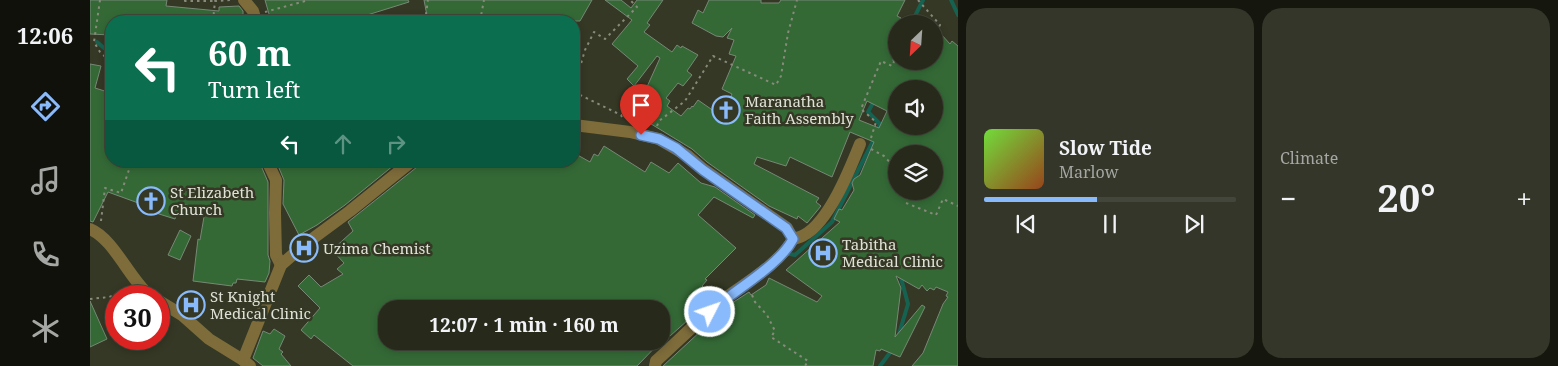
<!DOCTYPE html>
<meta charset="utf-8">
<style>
body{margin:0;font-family:"Noto Serif",serif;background:#333628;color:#f1f3f6;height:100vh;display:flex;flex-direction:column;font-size:19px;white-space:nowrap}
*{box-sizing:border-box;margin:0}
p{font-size:16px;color:#a4a7a3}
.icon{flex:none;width:28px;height:28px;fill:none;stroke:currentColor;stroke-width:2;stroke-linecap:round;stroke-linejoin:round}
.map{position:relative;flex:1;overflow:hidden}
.panel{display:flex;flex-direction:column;gap:8px;padding:8px;background:#15170f;width:600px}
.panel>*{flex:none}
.hud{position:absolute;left:15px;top:15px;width:475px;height:152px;border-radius:20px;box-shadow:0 2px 8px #0003,0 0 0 1px #43463a;background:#0b6e4f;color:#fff;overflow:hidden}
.needle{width:32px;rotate:205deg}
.fabs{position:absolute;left:798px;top:15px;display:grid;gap:10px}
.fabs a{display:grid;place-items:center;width:55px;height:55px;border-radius:50%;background:#272a1b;box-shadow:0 2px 8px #0003,0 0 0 1px #43463a;font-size:25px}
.speed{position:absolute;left:15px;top:285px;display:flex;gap:10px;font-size:25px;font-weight:700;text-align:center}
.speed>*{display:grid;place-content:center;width:65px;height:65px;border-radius:50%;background:#272a1b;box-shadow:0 2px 8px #0003,0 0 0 1px #43463a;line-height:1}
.speed .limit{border:8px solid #d22;background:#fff;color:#111}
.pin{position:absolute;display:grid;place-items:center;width:42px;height:42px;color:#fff;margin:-51px -21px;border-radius:50% 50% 50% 0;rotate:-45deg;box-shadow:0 0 5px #0007}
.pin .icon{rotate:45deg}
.me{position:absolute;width:55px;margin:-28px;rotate:49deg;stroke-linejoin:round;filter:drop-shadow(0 0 4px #0008)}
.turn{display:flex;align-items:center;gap:18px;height:105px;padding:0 20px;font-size:22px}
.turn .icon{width:65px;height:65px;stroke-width:2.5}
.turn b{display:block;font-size:35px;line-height:42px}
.lanes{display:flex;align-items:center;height:48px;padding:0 20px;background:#0003;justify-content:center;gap:25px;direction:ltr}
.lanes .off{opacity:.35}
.big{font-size:38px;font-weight:700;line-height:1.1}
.panel .card{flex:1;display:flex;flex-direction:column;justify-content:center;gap:8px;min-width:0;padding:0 18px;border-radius:20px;background:#333628}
.song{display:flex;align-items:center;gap:15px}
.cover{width:60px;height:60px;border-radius:8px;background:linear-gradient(135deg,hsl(100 70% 55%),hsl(20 70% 35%))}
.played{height:5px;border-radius:2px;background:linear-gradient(90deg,#89bafc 45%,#43463a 45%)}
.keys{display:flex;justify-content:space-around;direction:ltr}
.heat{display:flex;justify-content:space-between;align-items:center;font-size:28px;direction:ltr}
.panel .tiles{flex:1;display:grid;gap:8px;grid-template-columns:repeat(2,1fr)}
.trip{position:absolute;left:288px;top:300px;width:292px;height:50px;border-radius:20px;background:#272a1b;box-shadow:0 2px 8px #0003,0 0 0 1px #43463a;font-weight:700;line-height:50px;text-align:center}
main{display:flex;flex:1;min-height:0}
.tabs{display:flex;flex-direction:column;width:90px;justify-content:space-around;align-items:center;background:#10110b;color:#a4a7a3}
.tabs .icon{width:35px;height:35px}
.tabs .current{color:#89bafc}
.tabs b{font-size:22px;color:#f1f3f6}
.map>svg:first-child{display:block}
</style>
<main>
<nav class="tabs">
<b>12:06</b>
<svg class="icon current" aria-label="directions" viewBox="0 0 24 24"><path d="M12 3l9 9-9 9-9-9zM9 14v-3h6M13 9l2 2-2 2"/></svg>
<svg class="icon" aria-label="music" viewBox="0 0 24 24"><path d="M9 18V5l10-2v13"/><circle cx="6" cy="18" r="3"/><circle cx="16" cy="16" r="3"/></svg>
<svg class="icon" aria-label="phone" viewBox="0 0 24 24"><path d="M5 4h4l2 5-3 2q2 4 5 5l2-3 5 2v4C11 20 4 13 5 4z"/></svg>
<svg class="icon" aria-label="climate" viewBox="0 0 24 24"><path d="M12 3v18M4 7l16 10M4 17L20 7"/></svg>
</nav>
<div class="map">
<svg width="868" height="366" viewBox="0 0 868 366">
<rect width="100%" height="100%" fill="#343824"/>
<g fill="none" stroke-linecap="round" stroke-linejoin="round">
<g stroke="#166250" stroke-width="4">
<polyline points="861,0 868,15"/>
<polyline points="821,24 833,0"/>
<polyline points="7,42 21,54"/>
<polyline points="801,64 806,52"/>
<polyline points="784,101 778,112 790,124 787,132"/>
<polyline points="695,253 705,255 742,222 784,139"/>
<polyline points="808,337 818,304 811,278 811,274"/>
<polyline points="790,366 802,350"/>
</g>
</g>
<g fill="#346936" stroke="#778876" fill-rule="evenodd">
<polygon points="0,0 77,0 76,6 129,11 129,7 149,6 153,11 153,16 139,17 140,21 21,21 21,35 0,34"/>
<polygon points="175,0 318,0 319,2 258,21 181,21"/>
<polygon points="334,0 502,0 490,21 338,21"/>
<path d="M 515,0 L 531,0 L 541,8 L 547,0 L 573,0 L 557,23 L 560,25 L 554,32 L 582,52 L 587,45 L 591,48 L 592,46 L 608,55 L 597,71 L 602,75 L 593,86 L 588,83 L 576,98 L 580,101 L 577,106 L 591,116 L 598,108 L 600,109 L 602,106 L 603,107 L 608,100 L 631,116 L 642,94 L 632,89 L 646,56 L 639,54 L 644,40 L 637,38 L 642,28 L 633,37 L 626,36 L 602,23 L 608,10 L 613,13 L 619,0 L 671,0 L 671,3 L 689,3 L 691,0 L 815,0 L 807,16 L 811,18 L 808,24 L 806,24 L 806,29 L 803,27 L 799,48 L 804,49 L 803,61 L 844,61 L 844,40 L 851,34 L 860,44 L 862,41 L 868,46 L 868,366 L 822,366 L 833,353 L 853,304 L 858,297 L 856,296 L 858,292 L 846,287 L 844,290 L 840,288 L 837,291 L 832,285 L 829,289 L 806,276 L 811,288 L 805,337 L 832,305 L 835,307 L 810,357 L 791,349 L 790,351 L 786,350 L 783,366 L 573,366 L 639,305 L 659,292 L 661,295 L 676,285 L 679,278 L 727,302 L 732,296 L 696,270 L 750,222 L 744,219 L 749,209 L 752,210 L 764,190 L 762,183 L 764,179 L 770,175 L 784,142 L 760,132 L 742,177 L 700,157 L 696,166 L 667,157 L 664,164 L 729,198 L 726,202 L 731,206 L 717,223 L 708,216 L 707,219 L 679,206 L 617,162 L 602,149 L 553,119 L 550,123 L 542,120 L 570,58 L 567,56 L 544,86 L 537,79 L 548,66 L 522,44 L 542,20 ZM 806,89 L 844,89 L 844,126 L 806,126 ZM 777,101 L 797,111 L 789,128 L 769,120 ZM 806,154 L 844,154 L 844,191 L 806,191 Z"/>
<polygon points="0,64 11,66 5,88 21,93 21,161 169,161 178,182 178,255 180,261 179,273 175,282 147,279 146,283 143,283 142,286 103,281 108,239 110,240 115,211 93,204 93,205 90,204 85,219 50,208 51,204 18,192 3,222 0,221"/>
<path d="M 514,146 L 555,172 L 561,162 L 579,173 L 588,163 L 611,183 L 625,187 L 665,215 L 663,218 L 624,197 L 608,215 L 646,248 L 615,279 L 617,280 L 612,286 L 624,297 L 580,336 L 578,334 L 547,366 L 263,366 L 224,335 L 221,339 L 211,330 L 230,308 L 208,286 L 219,275 L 231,287 L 253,274 L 247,269 L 254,263 L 242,250 L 263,231 L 258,222 L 327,167 L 330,161 L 484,161 L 484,153 L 500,162 L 504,154 L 508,156 ZM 296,309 L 571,309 L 571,341 L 351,341 L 351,346 L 340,345 L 340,347 L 315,344 L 316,341 L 296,341 Z"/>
<polygon points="186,161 309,161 255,205 227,225 209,235 193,204 194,180"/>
<polygon points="90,230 101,236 90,260 78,255"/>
<polygon points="0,301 17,339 0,347"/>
<polygon points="184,329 195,336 189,349 193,352 191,354 201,366 173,366 163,358 173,331 180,334"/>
</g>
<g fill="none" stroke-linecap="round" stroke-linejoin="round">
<g stroke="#888b7b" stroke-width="2" stroke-dasharray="2.5 4" stroke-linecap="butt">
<polyline points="10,0 4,42 10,52 21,62"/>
<polyline points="95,0 95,1 125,1"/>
<polyline points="828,0 850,25 844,35"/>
<polyline points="175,12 219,0"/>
<polyline points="123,21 125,1 142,0"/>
<polyline points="335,21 338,0"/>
<polyline points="390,21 394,0"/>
<polyline points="484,88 495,50 504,32 515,39 547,7 540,0"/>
<polyline points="484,92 531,115 533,119"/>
<polyline points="567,126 569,121 595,101 623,56 686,85 691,76 698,33 707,0"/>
<polyline points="781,138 786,122 771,109 791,61 802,66 806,57"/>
<polyline points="781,149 794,156 806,169"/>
<polyline points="821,191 816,203 846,215 853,199 868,206"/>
<polyline points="11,221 15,188 31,193 42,161"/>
<polyline points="662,295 665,302 677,315 685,331 681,337 718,361 715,366"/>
<polyline points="0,299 19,297 37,290"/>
</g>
<g stroke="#7e6c3b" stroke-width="12">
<polyline points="154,0 163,11 166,21"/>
<path d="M 484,125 L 540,132 L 569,139 L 598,156 L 613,169 L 697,228 L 703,239 C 690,263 656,283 634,299 C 611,318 588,341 566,361 L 565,366"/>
<polyline points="177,161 186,180 185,213 186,255 191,265"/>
<path d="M 0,229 C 24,239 40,280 60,296"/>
<path d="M 703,239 C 707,238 711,237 714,235 C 739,222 760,169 770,144"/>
<polyline points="69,301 92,315 119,339 153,360 160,366"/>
<polyline points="153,360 191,265 214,245 260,211 322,161"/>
</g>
</g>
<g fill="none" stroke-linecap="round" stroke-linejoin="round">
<g stroke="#5979a4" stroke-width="12">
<path id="route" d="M 551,135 L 569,139 L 586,148 L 613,170 L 696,228 L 703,239 C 688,267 644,290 620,312"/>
</g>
<use href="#route" stroke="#89bafc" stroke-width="9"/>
</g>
<defs>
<g id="church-ring" transform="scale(1.4375)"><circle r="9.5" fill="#343824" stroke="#89bafc" stroke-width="1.5"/><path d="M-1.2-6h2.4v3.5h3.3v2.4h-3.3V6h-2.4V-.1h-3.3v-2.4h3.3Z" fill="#89bafc"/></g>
<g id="hospital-ring" transform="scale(1.4375)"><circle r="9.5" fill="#343824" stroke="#89bafc" stroke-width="1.5"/><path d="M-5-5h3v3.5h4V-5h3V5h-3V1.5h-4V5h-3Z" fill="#89bafc"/></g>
</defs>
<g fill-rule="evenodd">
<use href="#church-ring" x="636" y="110"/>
<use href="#church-ring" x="61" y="201"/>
<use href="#hospital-ring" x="214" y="248"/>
<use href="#hospital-ring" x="733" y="253"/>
<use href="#hospital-ring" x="101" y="305"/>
</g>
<g text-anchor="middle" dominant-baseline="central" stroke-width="5" stroke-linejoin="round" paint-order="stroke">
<g font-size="15" fill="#dfe2d6" stroke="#343824" text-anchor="start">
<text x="655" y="101">Maranatha<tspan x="655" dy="17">Faith Assembly</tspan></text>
<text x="80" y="192">St Elizabeth<tspan x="80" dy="17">Church</tspan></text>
<text x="752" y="244">Tabitha<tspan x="752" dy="17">Medical Clinic</tspan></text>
<text x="233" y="248">Uzima Chemist</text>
<text x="120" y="296">St Knight<tspan x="120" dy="17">Medical Clinic</tspan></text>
</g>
</g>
</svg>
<div class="fabs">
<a><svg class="needle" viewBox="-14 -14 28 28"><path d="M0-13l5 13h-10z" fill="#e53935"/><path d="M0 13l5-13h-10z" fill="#a4a7a3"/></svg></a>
<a><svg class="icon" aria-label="sound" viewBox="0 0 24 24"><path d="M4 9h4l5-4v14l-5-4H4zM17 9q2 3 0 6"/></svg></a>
<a><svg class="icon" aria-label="layers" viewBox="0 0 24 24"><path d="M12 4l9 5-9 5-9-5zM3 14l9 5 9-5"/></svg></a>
</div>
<div class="speed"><div class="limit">30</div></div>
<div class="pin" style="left:551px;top:135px;background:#d93025"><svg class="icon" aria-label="arrive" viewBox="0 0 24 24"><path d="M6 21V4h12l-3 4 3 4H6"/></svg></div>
<svg class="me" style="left:620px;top:312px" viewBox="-20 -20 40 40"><circle r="17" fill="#89bafc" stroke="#fff" stroke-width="3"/><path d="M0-11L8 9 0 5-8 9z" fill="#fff"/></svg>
<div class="trip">12:07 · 1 min · 160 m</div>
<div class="hud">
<div class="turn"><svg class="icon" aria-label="left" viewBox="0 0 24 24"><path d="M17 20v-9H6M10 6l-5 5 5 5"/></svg><div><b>60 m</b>Turn left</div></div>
<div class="lanes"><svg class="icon" aria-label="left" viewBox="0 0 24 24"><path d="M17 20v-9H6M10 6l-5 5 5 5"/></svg><svg class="icon off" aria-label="ahead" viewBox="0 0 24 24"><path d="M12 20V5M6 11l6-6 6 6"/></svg><svg class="icon off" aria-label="right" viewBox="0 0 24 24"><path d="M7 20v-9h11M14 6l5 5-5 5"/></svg></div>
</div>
</div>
<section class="panel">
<div class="tiles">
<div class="card">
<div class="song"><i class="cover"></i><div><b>Slow Tide</b><p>Marlow</p></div></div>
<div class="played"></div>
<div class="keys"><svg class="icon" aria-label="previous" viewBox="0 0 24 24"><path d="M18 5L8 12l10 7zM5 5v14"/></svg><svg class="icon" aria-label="pause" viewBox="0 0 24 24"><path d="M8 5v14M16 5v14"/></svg><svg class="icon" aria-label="next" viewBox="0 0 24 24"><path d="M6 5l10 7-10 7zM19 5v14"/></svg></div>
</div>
<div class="card"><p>Climate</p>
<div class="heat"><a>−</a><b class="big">20°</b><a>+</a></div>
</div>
</div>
</section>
</main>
